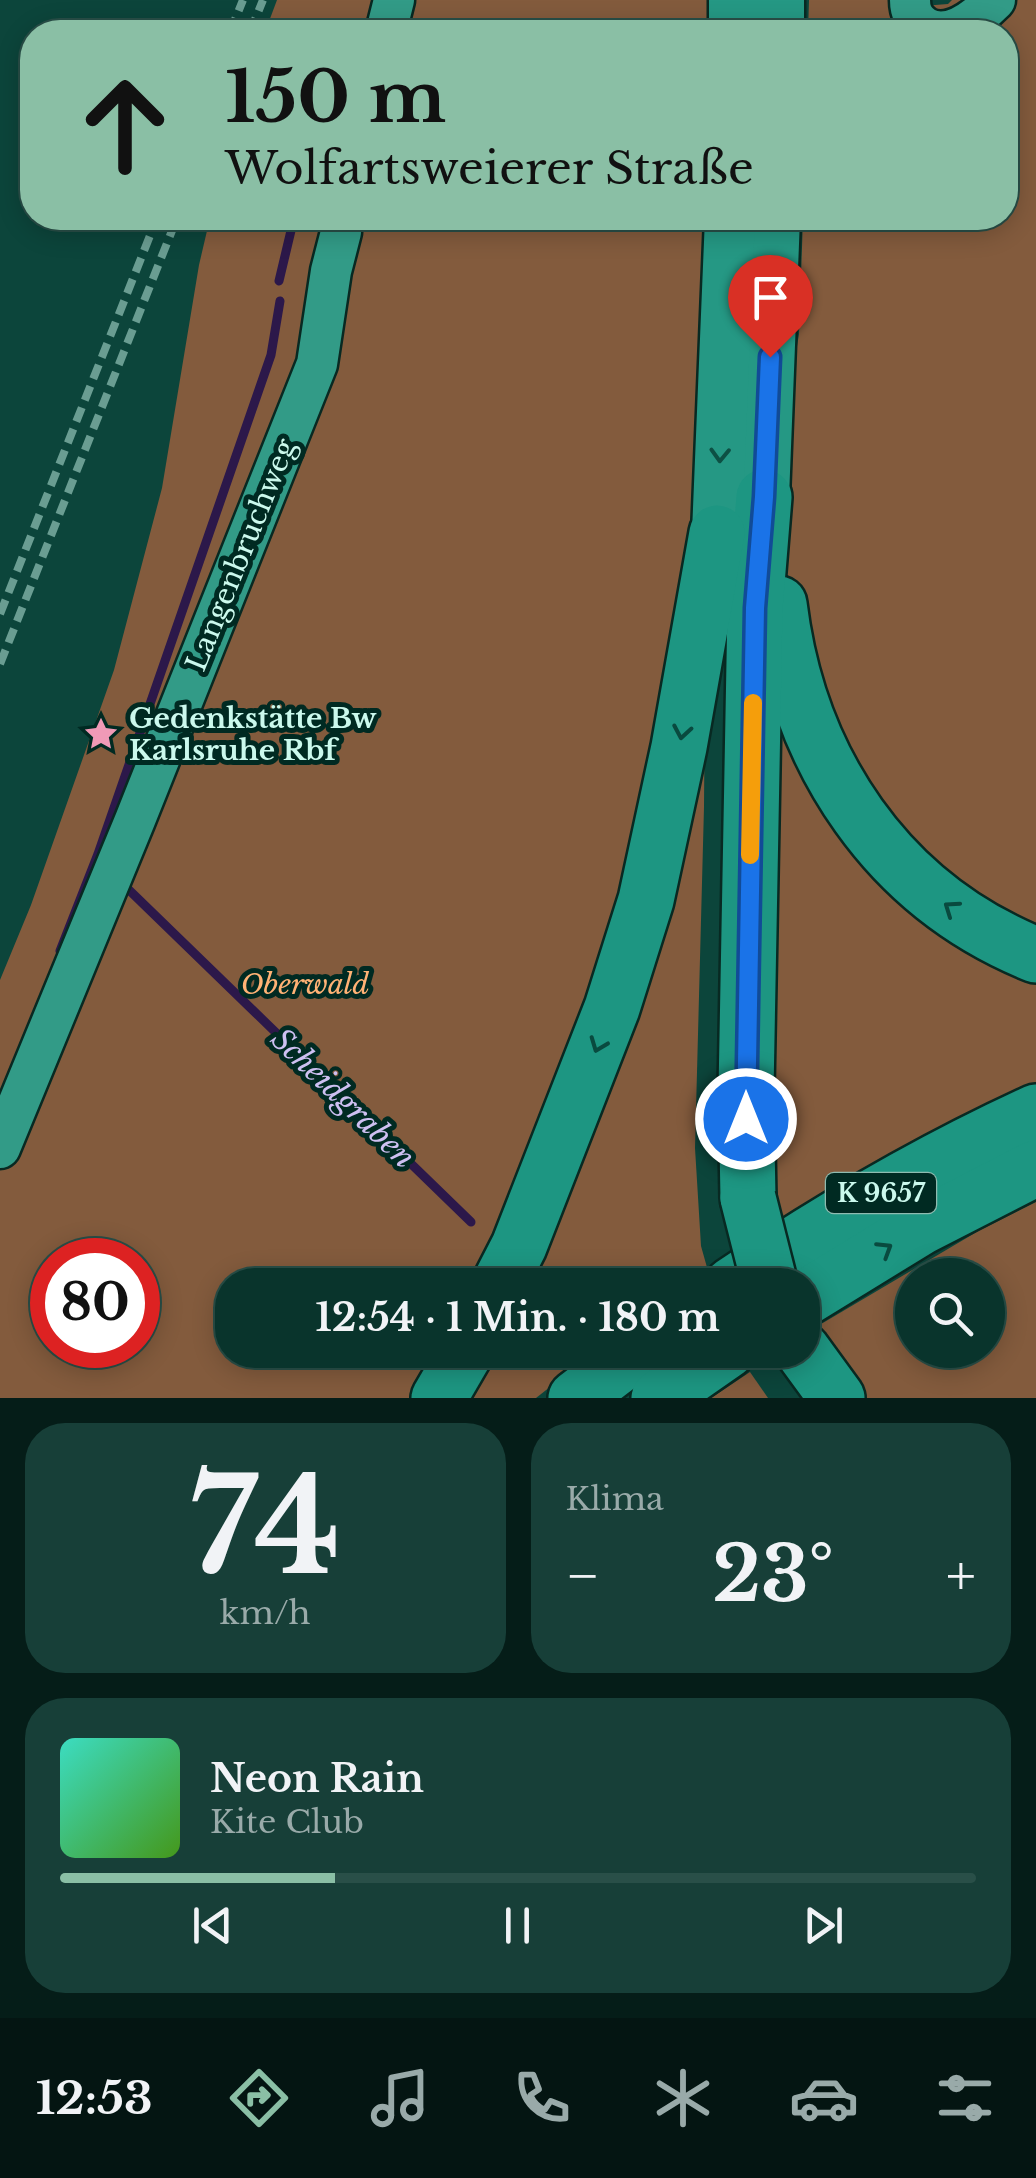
<!DOCTYPE html>
<html lang="de">
<meta charset="utf-8">
<style>
body{margin:0;font-family:"Libre Baskerville",serif;background:#173f38;color:#f1f3f6;height:100vh;display:flex;flex-direction:column;font-size:38px;white-space:nowrap}
*{box-sizing:border-box;margin:0}
p{font-size:32px;color:#99aaa9}
.icon{flex:none;width:55px;height:55px;fill:none;stroke:currentColor;stroke-width:2;stroke-linecap:round;stroke-linejoin:round}
.map{position:relative;height:1398px;overflow:hidden}
.panel{display:flex;flex-direction:column;gap:25px;padding:25px;background:#051d18;flex:1}
.panel>*{flex:none}
.banner{position:absolute;left:20px;top:20px;width:998px;height:210px;border-radius:40px;box-shadow:0 5px 25px #0003,0 0 0 2px #294f48;background:#8abfa5;color:#111;overflow:hidden}
.buttons{position:absolute;left:895px;top:1258px;display:grid;gap:20px}
.buttons a{display:grid;place-items:center;width:110px;height:110px;border-radius:50%;background:#09342c;box-shadow:0 5px 25px #0003,0 0 0 2px #294f48;font-size:50px}
.speed{position:absolute;left:30px;top:1238px;display:flex;gap:20px;font-size:50px;font-weight:700;text-align:center}
.speed>*{display:grid;place-content:center;width:130px;height:130px;border-radius:50%;background:#09342c;box-shadow:0 5px 25px #0003,0 0 0 2px #294f48;line-height:1}
.speed .limit{border:15px solid #d22;background:#fff;color:#111}
.pin{position:absolute;display:grid;place-items:center;width:85px;height:85px;color:#fff;margin:-102px -42px;border-radius:50% 50% 50% 0;rotate:-45deg;box-shadow:0 0 10px #0007}
.pin .icon{rotate:45deg}
.me{position:absolute;width:110px;margin:-55px;rotate:0deg;stroke-linejoin:round;filter:drop-shadow(0 0 8px #0008)}
.turn{display:flex;align-items:center;gap:35px;height:210px;padding:0 40px;font-size:45px}
.turn .icon{width:130px;height:130px;stroke-width:2.5}
.turn b{display:block;font-size:70px;line-height:85px}
.big{font-size:75px;font-weight:700;line-height:1.1}
.panel .card{flex:1;display:flex;flex-direction:column;justify-content:center;gap:15px;min-width:0;padding:0 35px;border-radius:40px;background:#173f38}
.panel .dial{align-items:center;gap:0}
.dial b{font-size:130px;line-height:1}
.song{display:flex;align-items:center;gap:30px}
.cover{width:120px;height:120px;border-radius:15px;background:linear-gradient(135deg,hsl(170 70% 55%),hsl(100 70% 35%))}
.played{height:10px;border-radius:5px;background:linear-gradient(90deg,#8abfa5 30%,#294f48 30%)}
.keys{display:flex;justify-content:space-around;direction:ltr}
.heat{display:flex;justify-content:space-between;align-items:center;font-size:55px;direction:ltr}
.panel .tiles{flex:1;display:grid;gap:25px;grid-template-columns:1fr 1fr}
.card:last-child{grid-column:span 2}
.trip{position:absolute;left:215px;top:1268px;width:605px;height:100px;border-radius:40px;background:#09342c;box-shadow:0 5px 25px #0003,0 0 0 2px #294f48;font-weight:700;line-height:100px;text-align:center}
.dock{display:flex;height:160px;justify-content:space-around;align-items:center;background:#041512;color:#99aaa9}
.dock .icon{width:70px;height:70px}
.dock .selected{color:#8abfa5}
.dock b{font-size:45px;color:#f1f3f6}
.map>svg:first-child{display:block}
</style>
<div class="map">
<svg width="1036" height="1398" viewBox="0 0 1036 1398">
<rect width="100%" height="100%" fill="#0c453b"/>
<g fill="#835b3d" fill-rule="evenodd">
<polygon points="277,0 716,0 716,32 265,32"/>
<polygon points="809,0 898,0 909,7 948,4 952,0 1036,0 1036,939 883,828 797,644 786,572 783,479 791,381 799,334 803,218 1005,218 1005,32 808,32"/>
<path d="M 210,218 L 713,218 L 693,537 L 639,864 L 482,1285 L 232,1285 L 232,1350 L 449,1350 L 422,1398 L 0,1398 L 0,980 L 31,905 L 114,670 L 162,488 L 199,265 ZM 52,1260 L 138,1260 L 138,1345 L 52,1345 Z"/>
<polygon points="705,679 704,807 695,1148 701,1246 708,1271 688,1285 514,1285"/>
<polygon points="768,701 794,732 1036,969 1036,1086 776,1225 761,1071"/>
<path d="M 1036,1202 L 1036,1398 L 863,1398 L 816,1327 L 980,1230 ZM 912,1275 L 988,1275 L 988,1350 L 912,1350 Z"/>
<polygon points="480,1350 597,1350 536,1398 453,1398"/>
<polygon points="750,1372 768,1398 711,1398"/>
</g>
<g fill="none" stroke-linecap="round" stroke-linejoin="round">
<g stroke="#2c184a" stroke-width="9">
<polyline points="279,281 294,218"/>
<polyline points="129,890 471,1222"/>
<polyline points="60,951 98,854 271,355 280,301"/>
</g>
<g stroke="#082922" stroke-width="45">
<g id="minor">
<path d="M 910,0 C 910,12 914,20 924,27 C 949,42 978,17 995,0"/>
<polyline points="386,32 394,0"/>
<polyline points="0,1148 135,820 317,364 331,271 341,232 338,218"/>
</g>
</g>
<g stroke="#082922" stroke-width="55">
<g id="major">
<polyline points="734,32 734,0"/>
<polyline points="779,32 779,0"/>
<polyline points="764,497 775,218"/>
<polyline points="717,533 730,218"/>
</g>
</g>
<g stroke="#082922" stroke-width="60">
<g id="highway">
<path d="M 779,604 C 798,761 887,895 1036,955"/>
<polyline points="748,1198 746,1091 755,608 764,497"/>
<polyline points="499,1285 519,1246 612,1008 646,900 679,747 717,533"/>
<path d="M 732,1285 C 828,1220 931,1160 1036,1112"/>
<polyline points="802,1300 921,1227 1036,1168"/>
<polyline points="802,1350 837,1398"/>
<polyline points="439,1398 467,1350"/>
<polyline points="576,1398 639,1350"/>
<polyline points="659,1398 728,1350"/>
</g>
</g>
<use href="#minor" stroke="#329b87" stroke-width="40"/>
<use href="#major" stroke="#259884" stroke-width="50"/>
<use href="#highway" stroke="#1d9682" stroke-width="55"/>
<g stroke="#6a9d92" stroke-width="8" stroke-dasharray="15 8" stroke-linecap="butt">
<polyline points="230,32 243,0"/>
<polyline points="250,32 263,0"/>
<polyline points="0,614 157,218"/>
<polyline points="0,664 177,218"/>
</g>
<g stroke="#082922" stroke-width="60" stroke-linecap="butt">
<polyline id="highway-bridge" points="748,1198 770,1285"/>
</g>
<use href="#highway-bridge" stroke="#1d9682" stroke-width="55"/>
</g>
<defs><path id="oneway-chevron" d="M-2-3.5L2.5 0L-2 3.5" fill="none" stroke-width="1.6" stroke-linecap="round" stroke-linejoin="round" transform="scale(2.5)"/></defs>
<use stroke="#0d5044" href="#oneway-chevron" transform="translate(720 455) rotate(92)"/>
<g stroke="#094a3f">
<use href="#oneway-chevron" transform="translate(682 732) rotate(100)"/>
<use href="#oneway-chevron" transform="translate(951 908) rotate(-145)"/>
<use href="#oneway-chevron" transform="translate(598 1045) rotate(111)"/>
<use href="#oneway-chevron" transform="translate(885 1249) rotate(-32)"/>
</g>
<g fill="none" stroke-linecap="round" stroke-linejoin="round">
<g stroke="#114b97" stroke-width="25">
<polyline id="route" points="746,1119 755,608 764,497 770,357"/>
</g>
<use href="#route" stroke="#1a73e8" stroke-width="18"/>
<polyline stroke="#f59e0b" stroke-width="18" points="750,855 753,703"/>
</g>
<defs>
<g id="sight-bare" transform="scale(2.7)"><path d="M0-6L1.8-2.2L6-1.7L2.9 1.2L3.7 5.4L0 3.3L-3.7 5.4L-2.9 1.2L-6-1.7L-1.8-2.2Z" fill="#f09ab7" stroke="#002a22" stroke-width="2.5" paint-order="stroke"/></g>
</defs>
<g fill-rule="evenodd">
<use href="#sight-bare" x="101" y="734"/>
</g>
<g text-anchor="middle" dominant-baseline="central" stroke-width="10" stroke-linejoin="round" paint-order="stroke">
<rect fill="#002a22" stroke="#8ebbb0" stroke-width="2.5" x="826" y="1173" width="110" height="40" rx="8"/>
<g font-size="25" font-weight="bold" fill="#cbf9ed">
<text x="881" y="1193">K 9657</text>
</g>
<g font-size="28" fill="#cbf9ed" stroke="#002a22">
<text transform="translate(241 555) rotate(-68)">Langenbruchweg</text>
</g>
<g font-size="28" font-weight="bold" fill="#cbf9ed" stroke="#002a22" text-anchor="start">
<text x="129" y="718">Gedenkstätte Bw<tspan x="129" dy="32">Karlsruhe Rbf</tspan></text>
</g>
<g font-size="28" font-style="italic" fill="#ffb275" stroke="#002a22">
<text x="305" y="984">Oberwald</text>
</g>
<g font-size="30" font-style="italic" fill="#cec0f2" stroke="#002a22">
<text transform="translate(343 1098) rotate(44)">Scheidgraben</text>
</g>
</g>
</svg>
<div class="buttons">
<a><svg class="icon" aria-label="search" viewBox="0 0 24 24"><circle cx="10" cy="10" r="6"/><path d="M15 15l6 6"/></svg></a>
</div>
<div class="speed"><div class="limit">80</div></div>
<div class="pin" style="left:770px;top:357px;background:#d93025"><svg class="icon" aria-label="arrive" viewBox="0 0 24 24"><path d="M6 21V4h12l-3 4 3 4H6"/></svg></div>
<svg class="me" style="left:746px;top:1119px" viewBox="-20 -20 40 40"><circle r="17" fill="#1a73e8" stroke="#fff" stroke-width="3"/><path d="M0-11L8 9 0 5-8 9z" fill="#fff"/></svg>
<div class="trip">12:54 · 1 Min. · 180 m</div>
<div class="banner">
<div class="turn"><svg class="icon" aria-label="ahead" viewBox="0 0 24 24"><path d="M12 20V5M6 11l6-6 6 6"/></svg><div><b>150 m</b>Wolfartsweierer Straße</div></div>
</div>
</div>
<section class="panel">
<div class="tiles">
<div class="card dial"><b>74</b><p>km/h</p></div>
<div class="card"><p>Klima</p>
<div class="heat"><a>−</a><b class="big">23°</b><a>+</a></div>
</div>
<div class="card">
<div class="song"><i class="cover"></i><div><b>Neon Rain</b><p>Kite Club</p></div></div>
<div class="played"></div>
<div class="keys"><svg class="icon" aria-label="previous" viewBox="0 0 24 24"><path d="M18 5L8 12l10 7zM5 5v14"/></svg><svg class="icon" aria-label="pause" viewBox="0 0 24 24"><path d="M8 5v14M16 5v14"/></svg><svg class="icon" aria-label="next" viewBox="0 0 24 24"><path d="M6 5l10 7-10 7zM19 5v14"/></svg></div>
</div>
</div>
</section>
<nav class="dock">
<b>12:53</b>
<svg class="icon selected" aria-label="directions" viewBox="0 0 24 24"><path d="M12 3l9 9-9 9-9-9zM9 14v-3h6M13 9l2 2-2 2"/></svg>
<svg class="icon" aria-label="music" viewBox="0 0 24 24"><path d="M9 18V5l10-2v13"/><circle cx="6" cy="18" r="3"/><circle cx="16" cy="16" r="3"/></svg>
<svg class="icon" aria-label="phone" viewBox="0 0 24 24"><path d="M5 4h4l2 5-3 2q2 4 5 5l2-3 5 2v4C11 20 4 13 5 4z"/></svg>
<svg class="icon" aria-label="climate" viewBox="0 0 24 24"><path d="M12 3v18M4 7l16 10M4 17L20 7"/></svg>
<svg class="icon" aria-label="car" viewBox="0 0 24 24"><path d="M5 17H2v-5l4-1 3-4h7l3 4 3 1v5h-3M9 17h6M6 11h13"/><circle cx="7" cy="17" r="2"/><circle cx="17" cy="17" r="2"/></svg>
<svg class="icon" aria-label="filters" viewBox="0 0 24 24"><path d="M4 7h16M4 17h16"/><circle cx="9" cy="7" r="2"/><circle cx="15" cy="17" r="2"/></svg>
</nav>
